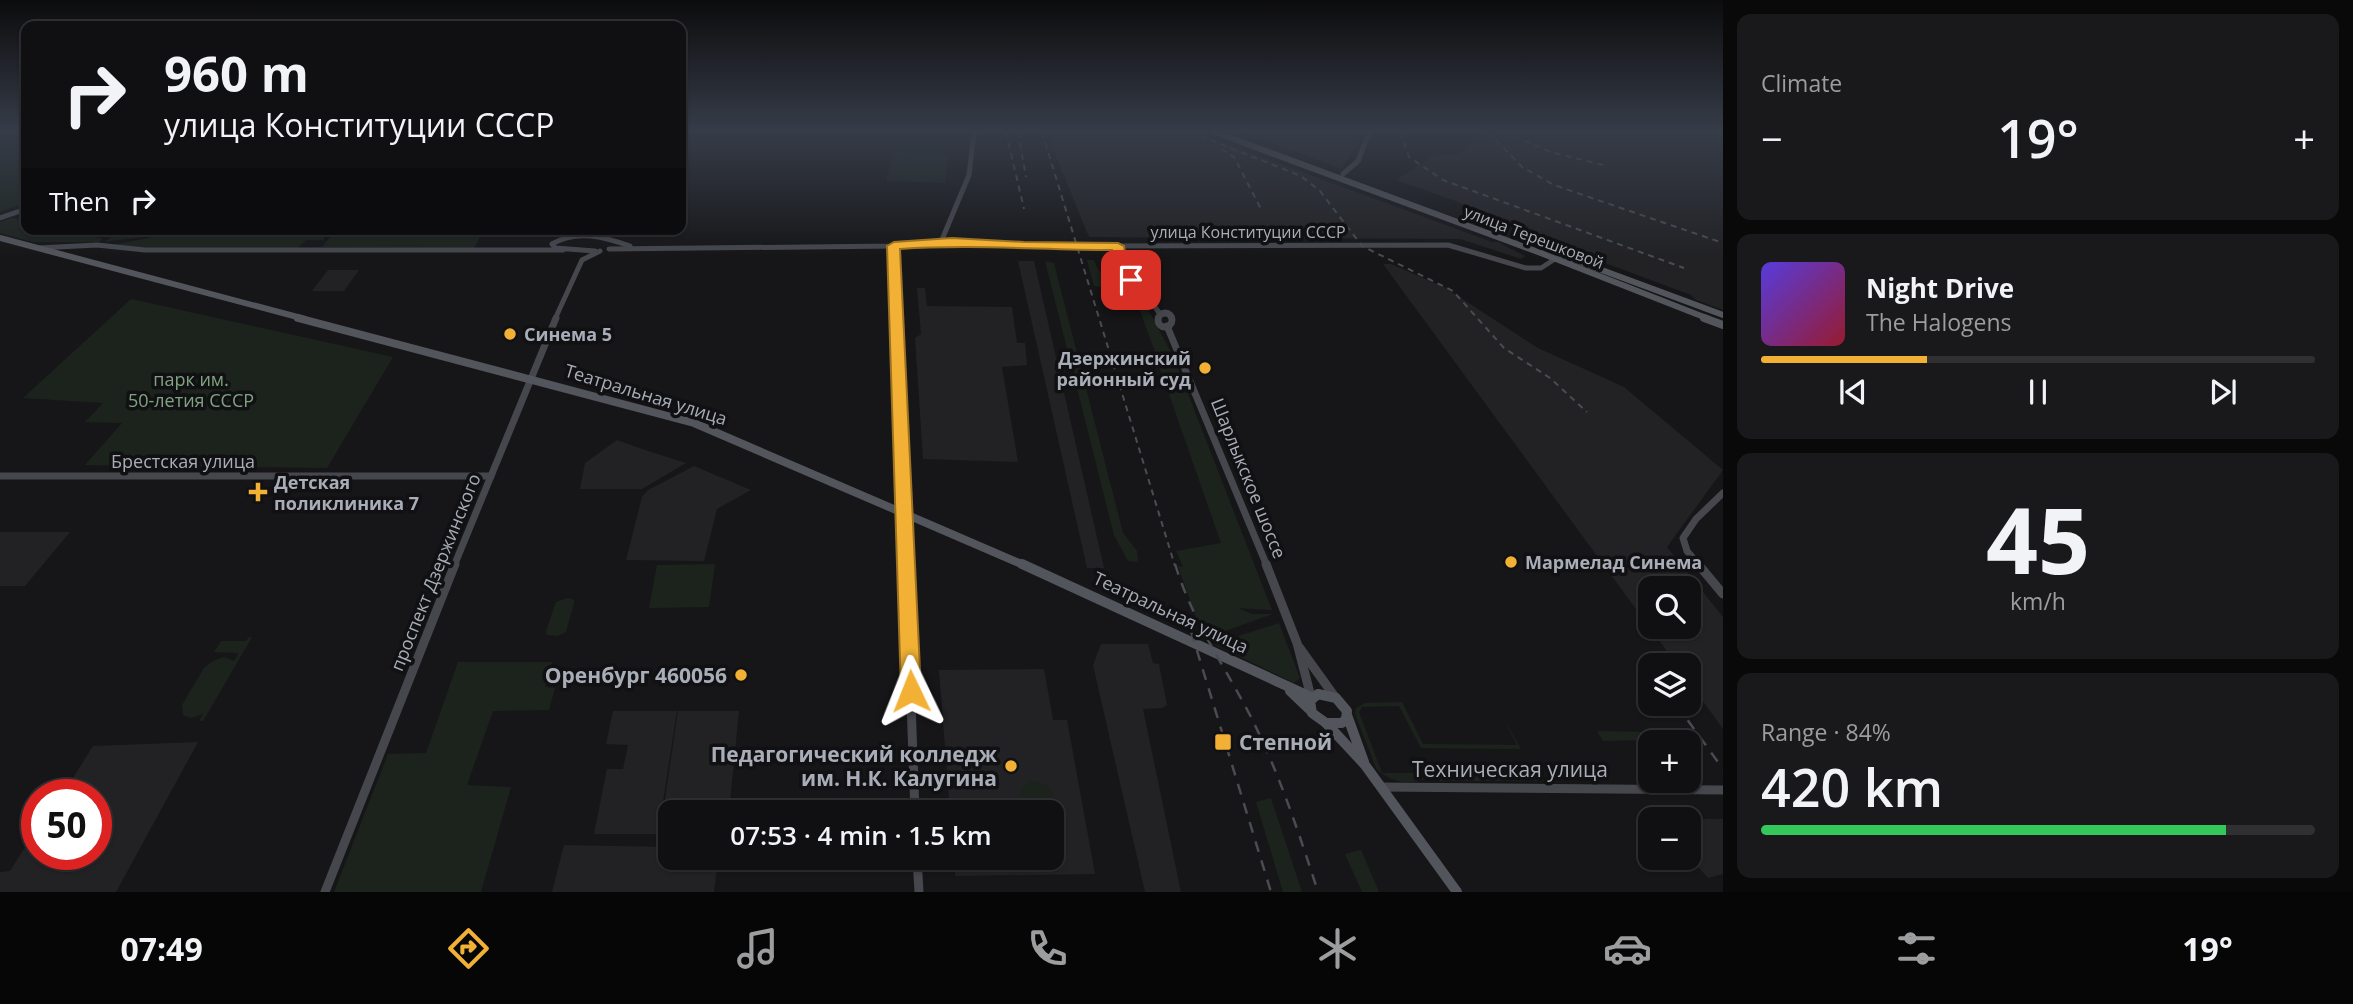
<!DOCTYPE html>
<meta charset="utf-8">
<style>
body{margin:0;font-family:"Open Sans",sans-serif;background:#19191b;color:#f1f3f6;height:100vh;display:flex;flex-direction:column;font-size:26px;white-space:nowrap}
*{box-sizing:border-box;margin:0}
p{font-size:23px;color:#9c9d9f}
.icon{flex:none;width:38px;height:38px;fill:none;stroke:currentColor;stroke-width:2;stroke-linecap:round;stroke-linejoin:round}
.map{position:relative;flex:1;overflow:hidden}
.drawer{display:flex;flex-direction:column;gap:14px;padding:14px;background:#09090a;width:630px}
.drawer>*{flex:none}
.top-card{position:absolute;left:21px;top:21px;width:665px;height:214px;border-radius:14px;box-shadow:0 2px 5px #0004,0 0 0 2px #303032;background:#101012;color:#f1f3f6;overflow:hidden}
.tools{position:absolute;left:1638px;top:576px;display:grid;gap:14px}
.tools a{display:grid;place-items:center;width:63px;height:63px;border-radius:14px;background:#101012;box-shadow:0 2px 5px #0004,0 0 0 2px #303032;font-size:35px}
.speed{position:absolute;left:21px;top:779px;display:flex;gap:14px;font-size:35px;font-weight:700;text-align:center}
.speed>*{display:grid;place-content:center;width:91px;height:91px;border-radius:50%;background:#101012;box-shadow:0 2px 5px #0004,0 0 0 2px #303032;line-height:1}
.speed .limit{border:10px solid #d22;background:#fff;color:#111}
.pin{position:absolute;display:grid;place-items:center;width:60px;height:60px;color:#fff;margin:-30px;border-radius:14px;box-shadow:0 4px 10px #0006}
.me{position:absolute;width:77px;margin:-38px;rotate:358deg;stroke-linejoin:round;filter:drop-shadow(0 0 5px #0008)}
.turn{display:flex;align-items:center;gap:24px;height:147px;padding:0 28px;font-size:32px}
.turn .icon{width:91px;height:91px;stroke-width:2.5}
.turn b{display:block;font-size:49px;line-height:60px}
.then{display:flex;align-items:center;height:66px;padding:0 28px;background:#0003;gap:14px;font-size:26px}
.big{font-size:52px;font-weight:600;line-height:1.1}
.drawer .widget{flex:1;display:flex;flex-direction:column;justify-content:center;gap:10px;min-width:0;padding:0 24px;border-radius:14px;background:#19191b}
.drawer .dial{align-items:center;gap:0}
.dial b{font-size:91px;line-height:1}
.song{display:flex;align-items:center;gap:21px}
.cover{width:84px;height:84px;border-radius:10px;background:linear-gradient(135deg,hsl(250 70% 55%),hsl(350 70% 35%))}
.played{height:7px;border-radius:4px;background:linear-gradient(90deg,#f2b134 30%,#303032 30%)}
.keys{display:flex;justify-content:space-around;direction:ltr}
.heat{display:flex;justify-content:space-between;align-items:center;font-size:38px;direction:ltr}
.charge{height:10px;border-radius:5px;background:linear-gradient(90deg,#34c759 84%,#303032 0)}
.trip{position:absolute;left:658px;top:800px;width:406px;height:70px;border-radius:14px;background:#101012;box-shadow:0 2px 5px #0004,0 0 0 2px #303032;font-weight:600;line-height:70px;text-align:center}
.tab-bar{display:flex;height:112px;justify-content:space-around;align-items:center;background:#060607;color:#9c9d9f}
.tab-bar .icon{width:49px;height:49px}
.tab-bar .selected{color:#f2b134}
.tab-bar b{font-size:32px;color:#f1f3f6}
main{display:flex;flex:1;min-height:0}
.map>svg:first-child{display:block}
</style>
<main>
<div class="map">
<svg width="1723" height="892" viewBox="0 0 1723 892">
<rect width="100%" height="100%" fill="#161618"/>
<g fill="#222225" fill-rule="evenodd">
<polygon points="1046,132 1193,132 1492,242 1498,242 1525,256 1521,259 1460,239 1089,237"/>
<polygon points="1241,132 1363,132 1342,169"/>
<polygon points="1489,132 1723,132 1723,310 1696,300 1691,295 1586,256 1582,260 1519,237 1529,227 1396,180 1434,155 1457,154"/>
<polygon points="1018,261 1034,261 1104,568 1087,568"/>
<path d="M 1383,264 L 1391,264 L 1444,287 L 1538,348 L 1624,387 L 1723,470 L 1667,547 L 1723,617 L 1723,729 L 1689,682 L 1689,665 L 1677,665 ZM 1650,588 L 1689,588 L 1689,626 L 1650,626 Z"/>
<polygon points="328,270 359,270 344,291 312,291"/>
<polygon points="917,288 925,288 927,306 1012,307 1017,343 1025,343 1027,365 1002,367 1018,462 923,459 915,338 921,334"/>
<polygon points="617,440 642,449 686,463 642,489 580,489 585,463"/>
<polygon points="694,466 751,490 717,509 704,561 626,560 642,497 648,490"/>
<polygon points="0,532 70,532 25,586 0,586"/>
<polygon points="1101,644 1148,644 1153,663 1159,664 1167,705 1162,708 1143,709 1181,892 1145,892 1093,665"/>
<polygon points="1044,669 1053,720 1067,720 1095,874 955,876 954,858 1052,858 1052,812 950,812 939,670"/>
<polygon points="613,711 677,711 658,834 594,834 607,769 623,769 628,745 606,744"/>
<polygon points="678,711 739,711 729,812 670,812 670,833 660,833"/>
<polygon points="198,742 116,892 0,892 0,872 10,871 37,828 37,854 96,854 96,794 57,794 62,786 68,786 93,746"/>
<polygon points="1669,819 1723,819 1723,874 1708,878 1693,861 1693,854 1689,847 1689,819"/>
<polygon points="564,845 670,847 670,858 718,858 714,892 552,892"/>
</g>
<g fill="#1c231d">
<polygon points="0,132 26,132 26,203 0,212"/>
<polygon points="893,152 949,155 945,183 886,181"/>
<polygon points="12,218 23,220 26,229 65,229 103,239 98,242 33,242 0,233 0,222"/>
<path d="M 120,229 L 191,229 C 185,234 119,239 105,242 Z"/>
<polygon points="158,236 325,237 323,240 306,240 298,248 134,248 113,245"/>
<polygon points="330,237 480,237 474,248 322,247"/>
<path d="M 1087,260 L 1094,260 C 1100,280 1120,287 1138,291 L 1171,352 L 1155,352 L 1133,292 L 1094,286 Z"/>
<polygon points="1045,261 1054,263 1123,533 1137,551 1138,562 1128,561 1114,535"/>
<polygon points="131,299 393,357 327,468 85,465 122,423 85,422 103,403 23,398"/>
<polygon points="1173,355 1272,610 1238,608 1252,614 1273,614 1211,636 1203,637 1178,566 1183,567 1176,551 1221,543 1156,357"/>
<polygon points="715,564 709,607 649,608 657,565"/>
<polygon points="568,598 574,600 574,603 566,632 557,636 547,635 546,631 556,602"/>
<polygon points="1279,623 1300,678 1294,683 1214,644"/>
<polygon points="249,637 252,637 203,721 199,721 203,714 191,718 183,715 182,705 204,668 213,661 224,657 234,661 239,653 214,652 221,641 246,641"/>
<polygon points="458,662 552,662 545,687 555,688 549,710 493,711 467,785 511,787 481,892 334,892 388,754 426,753"/>
<path d="M 1402,702 L 1423,744 L 1517,745 L 1503,717 L 1521,749 L 1421,748 L 1399,706 L 1362,707 L 1359,712 L 1382,773 L 1419,773 L 1424,779 C 1407,786 1388,781 1376,768 L 1355,714 L 1356,708 L 1365,703 Z"/>
<polygon points="1597,731 1651,732 1653,737 1648,740 1603,741"/>
<polygon points="1434,774 1534,775 1539,779 1538,781 1440,781 1431,776"/>
<path d="M 1030,780 L 1048,785 L 1053,793 L 1058,849 L 1056,857 C 1046,862 1041,863 1031,858 L 1052,858 L 1052,812 L 1021,812 C 1020,799 1018,788 1030,780 Z"/>
<polygon points="1271,798 1302,892 1283,892 1256,802"/>
<polygon points="1361,850 1379,892 1362,892 1345,854"/>
</g>
<g fill="none" stroke-linecap="round" stroke-linejoin="round">
<g stroke="#45474d" stroke-width="5">
<polyline points="1343,174 1358,161 1369,132"/>
<polyline points="0,218 26,209"/>
<polyline points="941,242 969,175 974,132"/>
<polyline points="894,246 897,319"/>
<polyline points="1107,246 1448,245 1526,268 1541,268 1555,259"/>
<polyline points="1118,246 1122,271 1143,290 1160,314"/>
<polyline points="38,248 97,245 145,250 563,250"/>
<polyline points="609,249 894,246 952,241 1056,246"/>
<path d="M 595,251 L 555,248 L 552,244 C 577,229 604,237 630,246"/>
<polyline points="555,319 582,260 600,251"/>
</g>
<g stroke="#45474d" stroke-width="7">
<circle cx="1165" cy="320" r="7"/>
<polyline points="897,318 906,566"/>
<polyline points="1167,326 1267,566"/>
<polyline points="0,476 491,476"/>
<polyline points="454,566 556,318"/>
<polyline points="1700,566 1687,551 1683,538 1696,519 1723,493"/>
</g>
<g stroke="#45474d" stroke-width="9">
<polyline points="906,564 915,812"/>
<polyline points="1266,564 1297,643 1311,697"/>
<polyline points="1698,564 1723,594"/>
<polyline points="1299,647 1335,697"/>
<polyline points="1381,787 1723,790"/>
<polyline points="917,858 919,892"/>
<polyline points="325,892 455,564"/>
</g>
<g stroke="#53555c" stroke-width="6">
<polyline points="1215,132 1538,252 1709,319"/>
<polyline points="0,238 305,319"/>
<polyline points="1545,249 1723,315"/>
</g>
<g stroke="#53555c" stroke-width="8">
<polyline points="298,318 694,423 1026,566"/>
<polyline points="1704,318 1723,325"/>
</g>
<g stroke="#53555c" stroke-width="10">
<polyline points="1022,564 1311,697"/>
<polyline points="1290,691 1311,711"/>
<polygon points="1318,694 1336,698 1347,711 1346,719 1342,723 1326,723 1312,713 1310,701"/>
<polyline points="1347,715 1364,762"/>
<polyline points="1326,723 1365,765 1457,892"/>
</g>
<g stroke="#4a4c52" stroke-width="2" stroke-dasharray="6 5" stroke-linecap="butt">
<polyline points="1006,132 1024,209"/>
<polyline points="1018,132 1026,177"/>
<polyline points="1042,132 1175,566"/>
<polyline points="1190,132 1301,176 1320,191 1362,246 1453,291 1504,348 1550,378 1587,412"/>
<polyline points="1400,132 1409,157 1443,180 1684,268"/>
<polyline points="1488,132 1522,167 1554,185 1723,243"/>
<polyline points="1504,132 1551,152 1603,165"/>
<polyline points="1221,149 1234,157 1261,209"/>
</g>
<g stroke="#4a4c52" stroke-width="2.5" stroke-dasharray="11 9" stroke-linecap="butt">
<path d="M 1175,564 C 1193,622 1224,665 1251,717 C 1279,773 1299,833 1318,892"/>
<polyline points="1191,631 1271,892"/>
<polyline points="1676,704 1723,769"/>
</g>
<polyline stroke="#45474d" stroke-width="5" points="1056,246 1107,246"/>
</g>
<linearGradient id="sky" x2="0" y2="1"><stop stop-color="#0c0c0d"/><stop offset="0.51" stop-color="#363c48"/><stop offset="1" stop-color="#363c48" stop-opacity="0"/></linearGradient>
<rect width="1723" height="257" fill="url(#sky)"/>
<path fill="#f2b134" stroke="#9d7322" stroke-width="2" d="M 952,238 L 1024,242 L 1118,243 L 1124,246 L 1127,266 L 1137,280 L 1131,284 C 1117,278 1114,263 1112,250 C 1041,250 970,244 900,249 L 921,691 L 918,697 L 911,700 L 904,697 L 901,691 L 887,246 L 894,242 Z"/>
<g fill="#f2b134" stroke="#111113" stroke-width="2.5">
<circle cx="510" cy="334" r="7"/>
<circle cx="1205" cy="368" r="7"/>
<path d="M254.5 481.5h7v7h7v7h-7v7h-7v-7h-7v-7h7z"/>
<circle cx="1511" cy="562" r="7"/>
<circle cx="741" cy="675" r="7"/>
<rect x="1214" y="733" width="18" height="18" rx="3.5"/>
<circle cx="1011" cy="766" r="7"/>
</g>
<g text-anchor="middle" dominant-baseline="central" stroke-width="7" stroke-linejoin="round" paint-order="stroke">
<g font-size="16" fill="#a8adb8" stroke="#111113">
<text x="1248" y="232">улица Конституции СССР</text>
<text transform="translate(1534 237) rotate(21)">улица Терешковой</text>
</g>
<g font-size="18" font-weight="bold" fill="#a8adb8" stroke="#111113" text-anchor="start">
<text x="524" y="334">Синема 5</text>
<text x="1191" y="358" text-anchor="end">Дзержинский<tspan x="1191" dy="21">районный суд</tspan></text>
<text x="274" y="482">Детская<tspan x="274" dy="21">поликлиника 7</tspan></text>
<text x="1525" y="562">Мармелад Синема</text>
</g>
<g font-size="18" fill="#7fa381" stroke="#111113">
<text x="191" y="379">парк им.<tspan x="191" dy="21">50-летия СССР</tspan></text>
</g>
<g font-size="18" fill="#a8adb8" stroke="#111113">
<text transform="translate(646 394) rotate(17)">Театральная улица</text>
<text x="183" y="461">Брестская улица</text>
<text transform="translate(1249 478) rotate(68)">Шарлыкское шоссе</text>
<text transform="translate(435 572) rotate(-68)">проспект Дзержинского</text>
<text transform="translate(1171 612) rotate(25)">Театральная улица</text>
</g>
<g font-size="21" font-weight="bold" fill="#a8adb8" stroke="#111113" text-anchor="end">
<text x="727" y="675">Оренбург 460056</text>
<text x="1239" y="742" text-anchor="start">Степной</text>
<text x="997" y="754">Педагогический колледж<tspan x="997" dy="24">им. Н.К. Калугина</tspan></text>
</g>
<g font-size="21" fill="#a8adb8" stroke="#111113">
<text x="1510" y="769">Техническая улица</text>
</g>
</g>
</svg>
<div class="tools">
<a><svg class="icon" aria-label="search" viewBox="0 0 24 24"><circle cx="10" cy="10" r="6"/><path d="M15 15l6 6"/></svg></a>
<a><svg class="icon" aria-label="layers" viewBox="0 0 24 24"><path d="M12 4l9 5-9 5-9-5zM3 14l9 5 9-5"/></svg></a>
<a>+</a>
<a>−</a>
</div>
<div class="speed"><div class="limit">50</div></div>
<div class="pin" style="left:1131px;top:280px;background:#d93025"><svg class="icon" aria-label="arrive" viewBox="0 0 24 24"><path d="M6 21V4h12l-3 4 3 4H6"/></svg></div>
<svg class="me" style="left:911px;top:691px" viewBox="-20 -20 40 40"><path d="M0-17L14 15 0 8-14 15z" fill="#f2b134" stroke="#fff" stroke-width="4"/></svg>
<div class="trip">07:53 · 4 min · 1.5 km</div>
<div class="top-card">
<div class="turn"><svg class="icon" aria-label="right" viewBox="0 0 24 24"><path d="M7 20v-9h11M14 6l5 5-5 5"/></svg><div><b>960 m</b>улица Конституции СССР</div></div>
<div class="then">Then<svg class="icon" aria-label="right" viewBox="0 0 24 24"><path d="M7 20v-9h11M14 6l5 5-5 5"/></svg></div>
</div>
</div>
<section class="drawer">
<div class="widget"><p>Climate</p>
<div class="heat"><a>−</a><b class="big">19°</b><a>+</a></div>
</div>
<div class="widget">
<div class="song"><i class="cover"></i><div><b>Night Drive</b><p>The Halogens</p></div></div>
<div class="played"></div>
<div class="keys"><svg class="icon" aria-label="previous" viewBox="0 0 24 24"><path d="M18 5L8 12l10 7zM5 5v14"/></svg><svg class="icon" aria-label="pause" viewBox="0 0 24 24"><path d="M8 5v14M16 5v14"/></svg><svg class="icon" aria-label="next" viewBox="0 0 24 24"><path d="M6 5l10 7-10 7zM19 5v14"/></svg></div>
</div>
<div class="widget dial"><b>45</b><p>km/h</p></div>
<div class="widget"><p>Range · 84%</p><b class="big">420 km</b><div class="charge"></div></div>
</section>
</main>
<nav class="tab-bar">
<b>07:49</b>
<svg class="icon selected" aria-label="directions" viewBox="0 0 24 24"><path d="M12 3l9 9-9 9-9-9zM9 14v-3h6M13 9l2 2-2 2"/></svg>
<svg class="icon" aria-label="music" viewBox="0 0 24 24"><path d="M9 18V5l10-2v13"/><circle cx="6" cy="18" r="3"/><circle cx="16" cy="16" r="3"/></svg>
<svg class="icon" aria-label="phone" viewBox="0 0 24 24"><path d="M5 4h4l2 5-3 2q2 4 5 5l2-3 5 2v4C11 20 4 13 5 4z"/></svg>
<svg class="icon" aria-label="climate" viewBox="0 0 24 24"><path d="M12 3v18M4 7l16 10M4 17L20 7"/></svg>
<svg class="icon" aria-label="car" viewBox="0 0 24 24"><path d="M5 17H2v-5l4-1 3-4h7l3 4 3 1v5h-3M9 17h6M6 11h13"/><circle cx="7" cy="17" r="2"/><circle cx="17" cy="17" r="2"/></svg>
<svg class="icon" aria-label="filters" viewBox="0 0 24 24"><path d="M4 7h16M4 17h16"/><circle cx="9" cy="7" r="2"/><circle cx="15" cy="17" r="2"/></svg>
<b>19°</b>
</nav>
